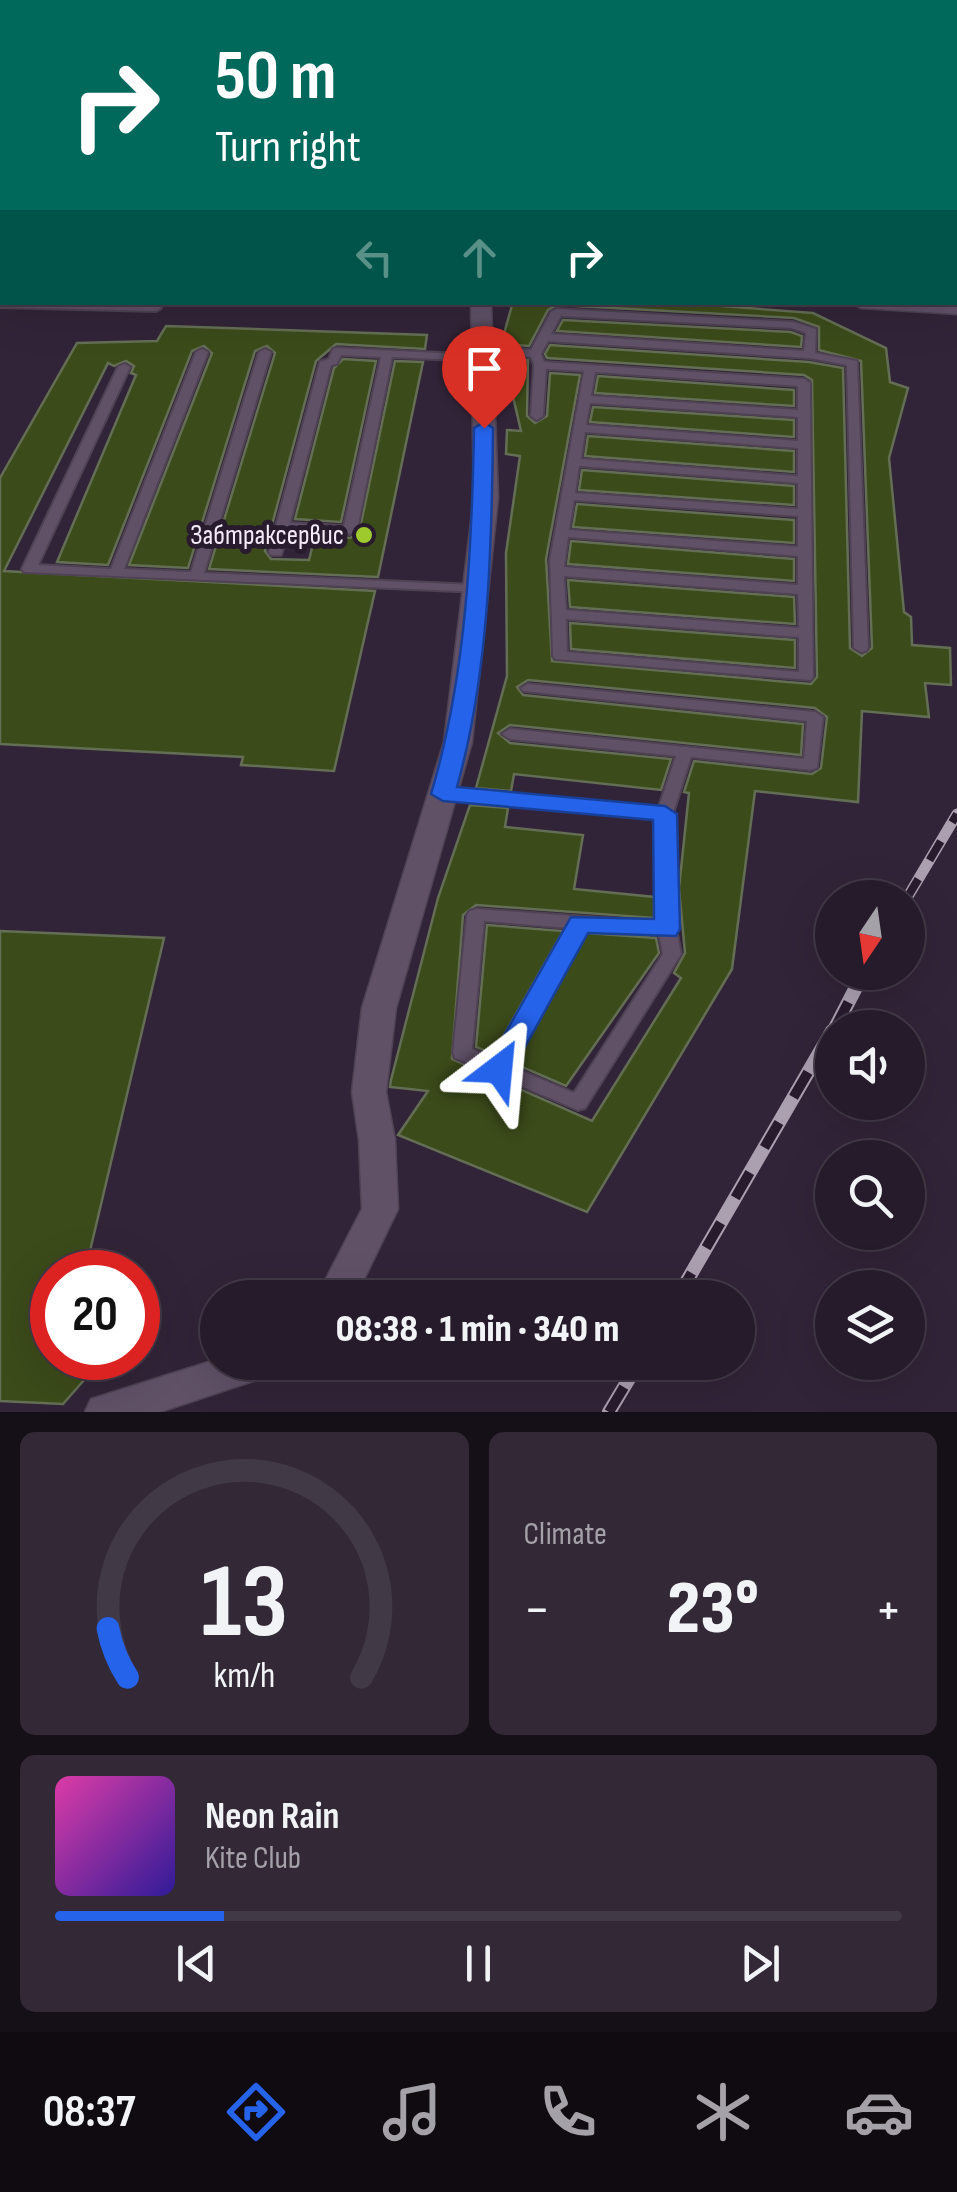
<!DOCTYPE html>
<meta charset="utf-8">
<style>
body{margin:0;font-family:"Sofia Sans Condensed",sans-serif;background:#322836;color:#f1f3f6;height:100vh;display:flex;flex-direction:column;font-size:38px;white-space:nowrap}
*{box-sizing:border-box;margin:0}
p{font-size:32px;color:#a4a1a8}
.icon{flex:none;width:55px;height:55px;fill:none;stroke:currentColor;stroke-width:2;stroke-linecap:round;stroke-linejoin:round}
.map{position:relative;height:1412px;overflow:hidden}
.panel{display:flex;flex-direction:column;gap:20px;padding:20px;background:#150f17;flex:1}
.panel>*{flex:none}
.hud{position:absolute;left:0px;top:0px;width:958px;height:305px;box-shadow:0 10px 40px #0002,0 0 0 2px #423947;background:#00695c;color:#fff;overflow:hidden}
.needle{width:65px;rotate:193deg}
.fabs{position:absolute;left:815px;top:880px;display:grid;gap:20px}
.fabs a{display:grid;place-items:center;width:110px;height:110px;border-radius:50%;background:#261b2a;box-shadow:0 10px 40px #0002,0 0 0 2px #423947;font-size:50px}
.speed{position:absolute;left:30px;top:1250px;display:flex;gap:20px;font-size:50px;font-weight:700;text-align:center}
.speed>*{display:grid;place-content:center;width:130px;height:130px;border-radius:50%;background:#261b2a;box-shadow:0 10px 40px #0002,0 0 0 2px #423947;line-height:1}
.speed .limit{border:15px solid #d22;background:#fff;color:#111}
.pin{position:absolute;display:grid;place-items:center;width:85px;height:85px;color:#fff;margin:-102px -42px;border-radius:50% 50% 50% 0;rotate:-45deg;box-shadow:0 0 10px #0007}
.pin .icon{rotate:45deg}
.me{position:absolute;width:110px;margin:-55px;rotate:29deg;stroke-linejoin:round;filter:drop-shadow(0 0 8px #0008)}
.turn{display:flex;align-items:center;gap:35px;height:210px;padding:0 50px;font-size:45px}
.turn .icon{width:130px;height:130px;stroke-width:2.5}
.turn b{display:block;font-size:70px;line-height:85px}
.lanes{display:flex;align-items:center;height:95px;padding:0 50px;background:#0003;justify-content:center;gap:50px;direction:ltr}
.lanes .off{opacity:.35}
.big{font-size:75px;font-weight:800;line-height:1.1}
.panel .tile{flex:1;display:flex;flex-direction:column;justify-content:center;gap:15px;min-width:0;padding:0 35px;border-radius:15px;background:#322836}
.panel .dial{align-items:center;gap:0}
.dial svg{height:260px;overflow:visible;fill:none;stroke:#423947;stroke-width:7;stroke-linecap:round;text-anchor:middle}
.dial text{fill:#f1f3f6;stroke:none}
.song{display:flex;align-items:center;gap:30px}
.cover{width:120px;height:120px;border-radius:15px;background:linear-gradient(135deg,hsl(320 70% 55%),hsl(250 70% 35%))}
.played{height:10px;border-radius:5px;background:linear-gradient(90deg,#2563eb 20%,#423947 20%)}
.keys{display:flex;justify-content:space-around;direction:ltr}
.heat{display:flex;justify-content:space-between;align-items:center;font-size:55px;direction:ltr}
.panel .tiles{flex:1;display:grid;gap:20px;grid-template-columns:1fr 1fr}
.tile:last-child{grid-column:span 2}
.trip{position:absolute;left:200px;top:1280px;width:555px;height:100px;border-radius:50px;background:#261b2a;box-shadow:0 10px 40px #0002,0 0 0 2px #423947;font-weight:800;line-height:100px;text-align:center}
.menu{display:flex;height:160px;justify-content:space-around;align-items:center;background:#0f0b11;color:#a4a1a8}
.menu .icon{width:70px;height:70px}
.menu .active{color:#2563eb}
.menu b{font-size:45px;color:#f1f3f6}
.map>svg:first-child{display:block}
</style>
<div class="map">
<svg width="957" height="1412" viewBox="0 0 957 1412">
<rect width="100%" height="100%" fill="#322438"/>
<g fill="#3c4b1a" stroke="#646e54" stroke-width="2.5">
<polygon points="513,302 668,302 813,313 886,348 890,382 908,388 889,458 904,612 911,617 912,645 950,648 951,685 925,683 929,717 862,711 858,802 755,791 732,969 587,1212 398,1135 428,1091 390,1087 391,1080 438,898 470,805 508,808 505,827 583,835 574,889 654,897 654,918 476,905 463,915 452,1059 592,1121 681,978 674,973 685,953 679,888 689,793 684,792 694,761 812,774 821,768 827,717 815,708 528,680 517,687 523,695 803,724 801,755 510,725 498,733 510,743 671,759 661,790 514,774 511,791 476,788 507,676 506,553 520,456 506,454 507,430 521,431 504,358 528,360 527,416 535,423 547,416 550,373 580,375 546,559 552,661 811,684 817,677 812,380 804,375 547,358 545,354 550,345 809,362 843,368 850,648 862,656 872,648 861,361 819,350 819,327 794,318 557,305 548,310 529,346 501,344"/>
<polygon points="563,320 791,332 802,336 801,347 557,331"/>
<polygon points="166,326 427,335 425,349 336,344 316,361 265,551 271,559 309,560 315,536 350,538 359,533 395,361 423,362 378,577 209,569 275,353 267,346 255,351 188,568 129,565 212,353 204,346 192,351 108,565 57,562 136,375 131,373 134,366 126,361 114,366 108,363 4,571 375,591 334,771 241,765 243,757 0,744 0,478 77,343 157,341"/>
<polygon points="343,359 376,361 341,522 295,519 334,368"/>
<polygon points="598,376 794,390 794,406 595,393"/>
<polygon points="593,407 794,420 794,437 590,422"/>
<polygon points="588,436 794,451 794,472 585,456"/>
<polygon points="582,470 794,486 794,505 579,490"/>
<polygon points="577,504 794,520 794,543 573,527"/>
<polygon points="571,541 794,559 794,581 568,564"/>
<polygon points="568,580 794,597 795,624 570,607"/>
<polygon points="570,623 795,640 795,668 571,649"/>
<polygon points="487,925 563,931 493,1054 476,1047"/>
<polygon points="0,931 164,938 85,1272 52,1272 52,1360 100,1362 63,1404 0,1401"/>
<polygon points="587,933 656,938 659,953 566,1086 515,1064"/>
</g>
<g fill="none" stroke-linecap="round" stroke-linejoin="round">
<g stroke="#4e4253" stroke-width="4">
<g id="service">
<polygon points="54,0 62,0 61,2 53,2"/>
<polygon points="819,0 828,0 830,2 821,2"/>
<rect x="955" y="59" width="2" height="6"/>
<polygon points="2,64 2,71 0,72 0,65"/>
<polygon points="2,125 2,131 0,132 0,126"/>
<rect x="0" y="158" width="2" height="6"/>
<rect x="0" y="253" width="2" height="7"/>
<polygon points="0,301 156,305 161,308 156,311 0,307"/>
<path d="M 557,309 L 793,322 L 816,329 L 815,353 L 857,361 L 868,648 L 866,651 L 861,652 L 854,648 L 847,365 L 809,358 L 548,341 L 541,354 L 544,362 L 804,379 L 810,383 L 813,677 L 811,680 L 555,659 L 553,656 L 550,560 L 584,371 L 546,369 L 543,416 L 537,420 L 531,416 L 534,365 L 531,357 L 482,352 L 476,349 L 482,346 L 531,350 L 551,312 ZM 561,316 L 792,328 L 806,333 L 804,351 L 551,334 ZM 595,372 L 798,386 L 798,410 L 591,396 ZM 590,403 L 798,417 L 798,441 L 586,425 ZM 585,432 L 798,448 L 798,476 L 581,459 ZM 579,466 L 798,483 L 798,509 L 575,493 ZM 574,500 L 798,516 L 798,547 L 569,530 ZM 568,537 L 798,556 L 798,585 L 564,567 ZM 564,576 L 798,594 L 799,628 L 566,610 ZM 566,619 L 799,637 L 799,672 L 567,652 Z"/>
<path d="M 337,348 L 482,355 L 488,358 L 482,361 L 392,357 L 357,530 L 350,534 L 288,531 L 281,555 L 271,555 L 269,552 L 320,362 L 329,359 L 333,349 ZM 341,355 L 381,357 L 344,526 L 290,523 L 331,365 L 337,364 Z"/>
<polygon points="202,349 208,352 124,569 191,572 259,352 265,349 271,352 204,573 475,585 482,589 480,592 24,572 22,569 118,367 124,364 130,367 38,565 111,569 196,352"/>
<path d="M 528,684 L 815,712 L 823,717 L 817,768 L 811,770 L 691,757 L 673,813 L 676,929 L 681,954 L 585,1108 L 578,1110 L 455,1058 L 453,1053 L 467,915 L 470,911 L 476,909 L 658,922 L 657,817 L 443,799 L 435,794 L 443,789 L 659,807 L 676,756 L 510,739 L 502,734 L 510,729 L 804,759 L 807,721 L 523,691 L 521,688 ZM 484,921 L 569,928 L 495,1059 L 472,1049 ZM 585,929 L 659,934 L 663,954 L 574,1093 L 510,1066 Z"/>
</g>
</g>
<g stroke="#4e4253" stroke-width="3">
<g id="minor">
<rect x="489" y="0" width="14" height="2"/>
<polygon points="471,302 491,302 498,498 472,742 396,1008 386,1092 395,1140 398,1209 355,1298 316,1298 362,1209 359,1140 352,1092 362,1008 444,742 474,498"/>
<polygon points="851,302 957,302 957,314 861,308"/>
<polygon points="218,1359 218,1362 281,1362 275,1374 160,1412 85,1412 91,1399"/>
</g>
</g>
<use href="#service" fill="#605167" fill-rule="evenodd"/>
<use href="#minor" fill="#605167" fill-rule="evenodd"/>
<g stroke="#aba0b0" stroke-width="11">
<polyline id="rail-far1" points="907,898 957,814"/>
</g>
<g stroke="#aba0b0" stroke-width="14">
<g id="rail">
<polyline points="835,1028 864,972"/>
<polyline points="677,1298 832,1031"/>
<polyline points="609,1412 639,1362"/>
</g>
</g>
<use href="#rail-far1" stroke="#281b2e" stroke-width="8" stroke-dasharray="22" stroke-linecap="butt"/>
<use href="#rail" stroke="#281b2e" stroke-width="10" stroke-dasharray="29" stroke-linecap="butt"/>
</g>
<path fill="#2563eb" stroke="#184099" stroke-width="2.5" d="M 484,422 L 493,428 C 492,546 489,673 457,787 L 665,806 L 677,814 L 680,929 L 676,936 L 588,933 L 509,1076 L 489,1076 L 485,1069 L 571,917 L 654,919 L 653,820 L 443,801 L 431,794 C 466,677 472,549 474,428 Z"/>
<circle fill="#9fca2d" stroke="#281b2e" stroke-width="4" cx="364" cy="535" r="10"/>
<g text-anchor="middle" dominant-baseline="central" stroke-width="10" stroke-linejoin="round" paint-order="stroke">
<g font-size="28" fill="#f4ebf8" stroke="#281b2e" text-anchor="end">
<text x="344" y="535">Забтраксервис</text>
</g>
</g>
</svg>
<div class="fabs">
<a><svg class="needle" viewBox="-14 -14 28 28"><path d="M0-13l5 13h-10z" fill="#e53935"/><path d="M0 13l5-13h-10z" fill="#a4a1a8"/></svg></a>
<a><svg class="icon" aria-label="sound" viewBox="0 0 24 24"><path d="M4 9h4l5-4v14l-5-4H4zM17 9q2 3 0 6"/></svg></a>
<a><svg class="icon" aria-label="search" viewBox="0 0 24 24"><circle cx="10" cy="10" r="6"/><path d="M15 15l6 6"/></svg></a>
<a><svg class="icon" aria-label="layers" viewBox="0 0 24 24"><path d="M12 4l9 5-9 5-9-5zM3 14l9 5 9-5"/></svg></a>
</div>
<div class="speed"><div class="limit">20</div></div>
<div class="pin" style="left:484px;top:428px;background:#d93025"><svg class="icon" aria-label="arrive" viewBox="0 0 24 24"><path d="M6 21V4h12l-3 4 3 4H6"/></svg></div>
<svg class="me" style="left:499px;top:1069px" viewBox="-20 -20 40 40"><path d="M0-17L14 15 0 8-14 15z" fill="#2563eb" stroke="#fff" stroke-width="4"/></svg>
<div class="trip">08:38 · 1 min · 340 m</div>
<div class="hud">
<div class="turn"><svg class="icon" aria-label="right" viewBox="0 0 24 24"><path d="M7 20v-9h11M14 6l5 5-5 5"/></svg><div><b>50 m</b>Turn right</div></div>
<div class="lanes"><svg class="icon off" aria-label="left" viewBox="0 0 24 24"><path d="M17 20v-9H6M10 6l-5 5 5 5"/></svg><svg class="icon off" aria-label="ahead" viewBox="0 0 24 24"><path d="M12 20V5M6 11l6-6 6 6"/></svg><svg class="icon" aria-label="right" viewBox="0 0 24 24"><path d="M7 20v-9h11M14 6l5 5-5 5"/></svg></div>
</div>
</div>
<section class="panel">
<div class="tiles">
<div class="tile dial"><svg viewBox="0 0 100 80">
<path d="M14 69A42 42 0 1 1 86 69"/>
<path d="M14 69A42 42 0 0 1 8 54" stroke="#2563eb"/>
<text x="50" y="56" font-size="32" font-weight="700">13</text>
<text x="50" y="72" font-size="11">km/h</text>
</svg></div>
<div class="tile"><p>Climate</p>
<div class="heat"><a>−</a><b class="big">23°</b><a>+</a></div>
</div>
<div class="tile">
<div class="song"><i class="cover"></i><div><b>Neon Rain</b><p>Kite Club</p></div></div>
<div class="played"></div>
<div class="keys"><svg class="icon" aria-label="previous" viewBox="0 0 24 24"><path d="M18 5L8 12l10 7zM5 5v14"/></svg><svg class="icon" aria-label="pause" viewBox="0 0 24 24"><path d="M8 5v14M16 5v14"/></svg><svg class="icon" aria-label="next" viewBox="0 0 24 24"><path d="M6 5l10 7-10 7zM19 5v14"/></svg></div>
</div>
</div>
</section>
<nav class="menu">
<b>08:37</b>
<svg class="icon active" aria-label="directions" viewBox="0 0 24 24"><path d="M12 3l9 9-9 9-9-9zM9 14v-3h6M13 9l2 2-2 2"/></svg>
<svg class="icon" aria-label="music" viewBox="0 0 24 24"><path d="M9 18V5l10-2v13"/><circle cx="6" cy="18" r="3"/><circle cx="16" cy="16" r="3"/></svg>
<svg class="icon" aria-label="phone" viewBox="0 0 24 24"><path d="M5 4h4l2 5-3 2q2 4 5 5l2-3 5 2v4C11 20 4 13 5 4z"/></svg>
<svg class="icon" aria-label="climate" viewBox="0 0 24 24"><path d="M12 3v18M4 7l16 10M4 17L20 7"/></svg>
<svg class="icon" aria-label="car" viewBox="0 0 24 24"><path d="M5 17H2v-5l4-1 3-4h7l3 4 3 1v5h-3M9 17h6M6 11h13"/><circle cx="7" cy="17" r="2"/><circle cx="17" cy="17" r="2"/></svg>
</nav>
